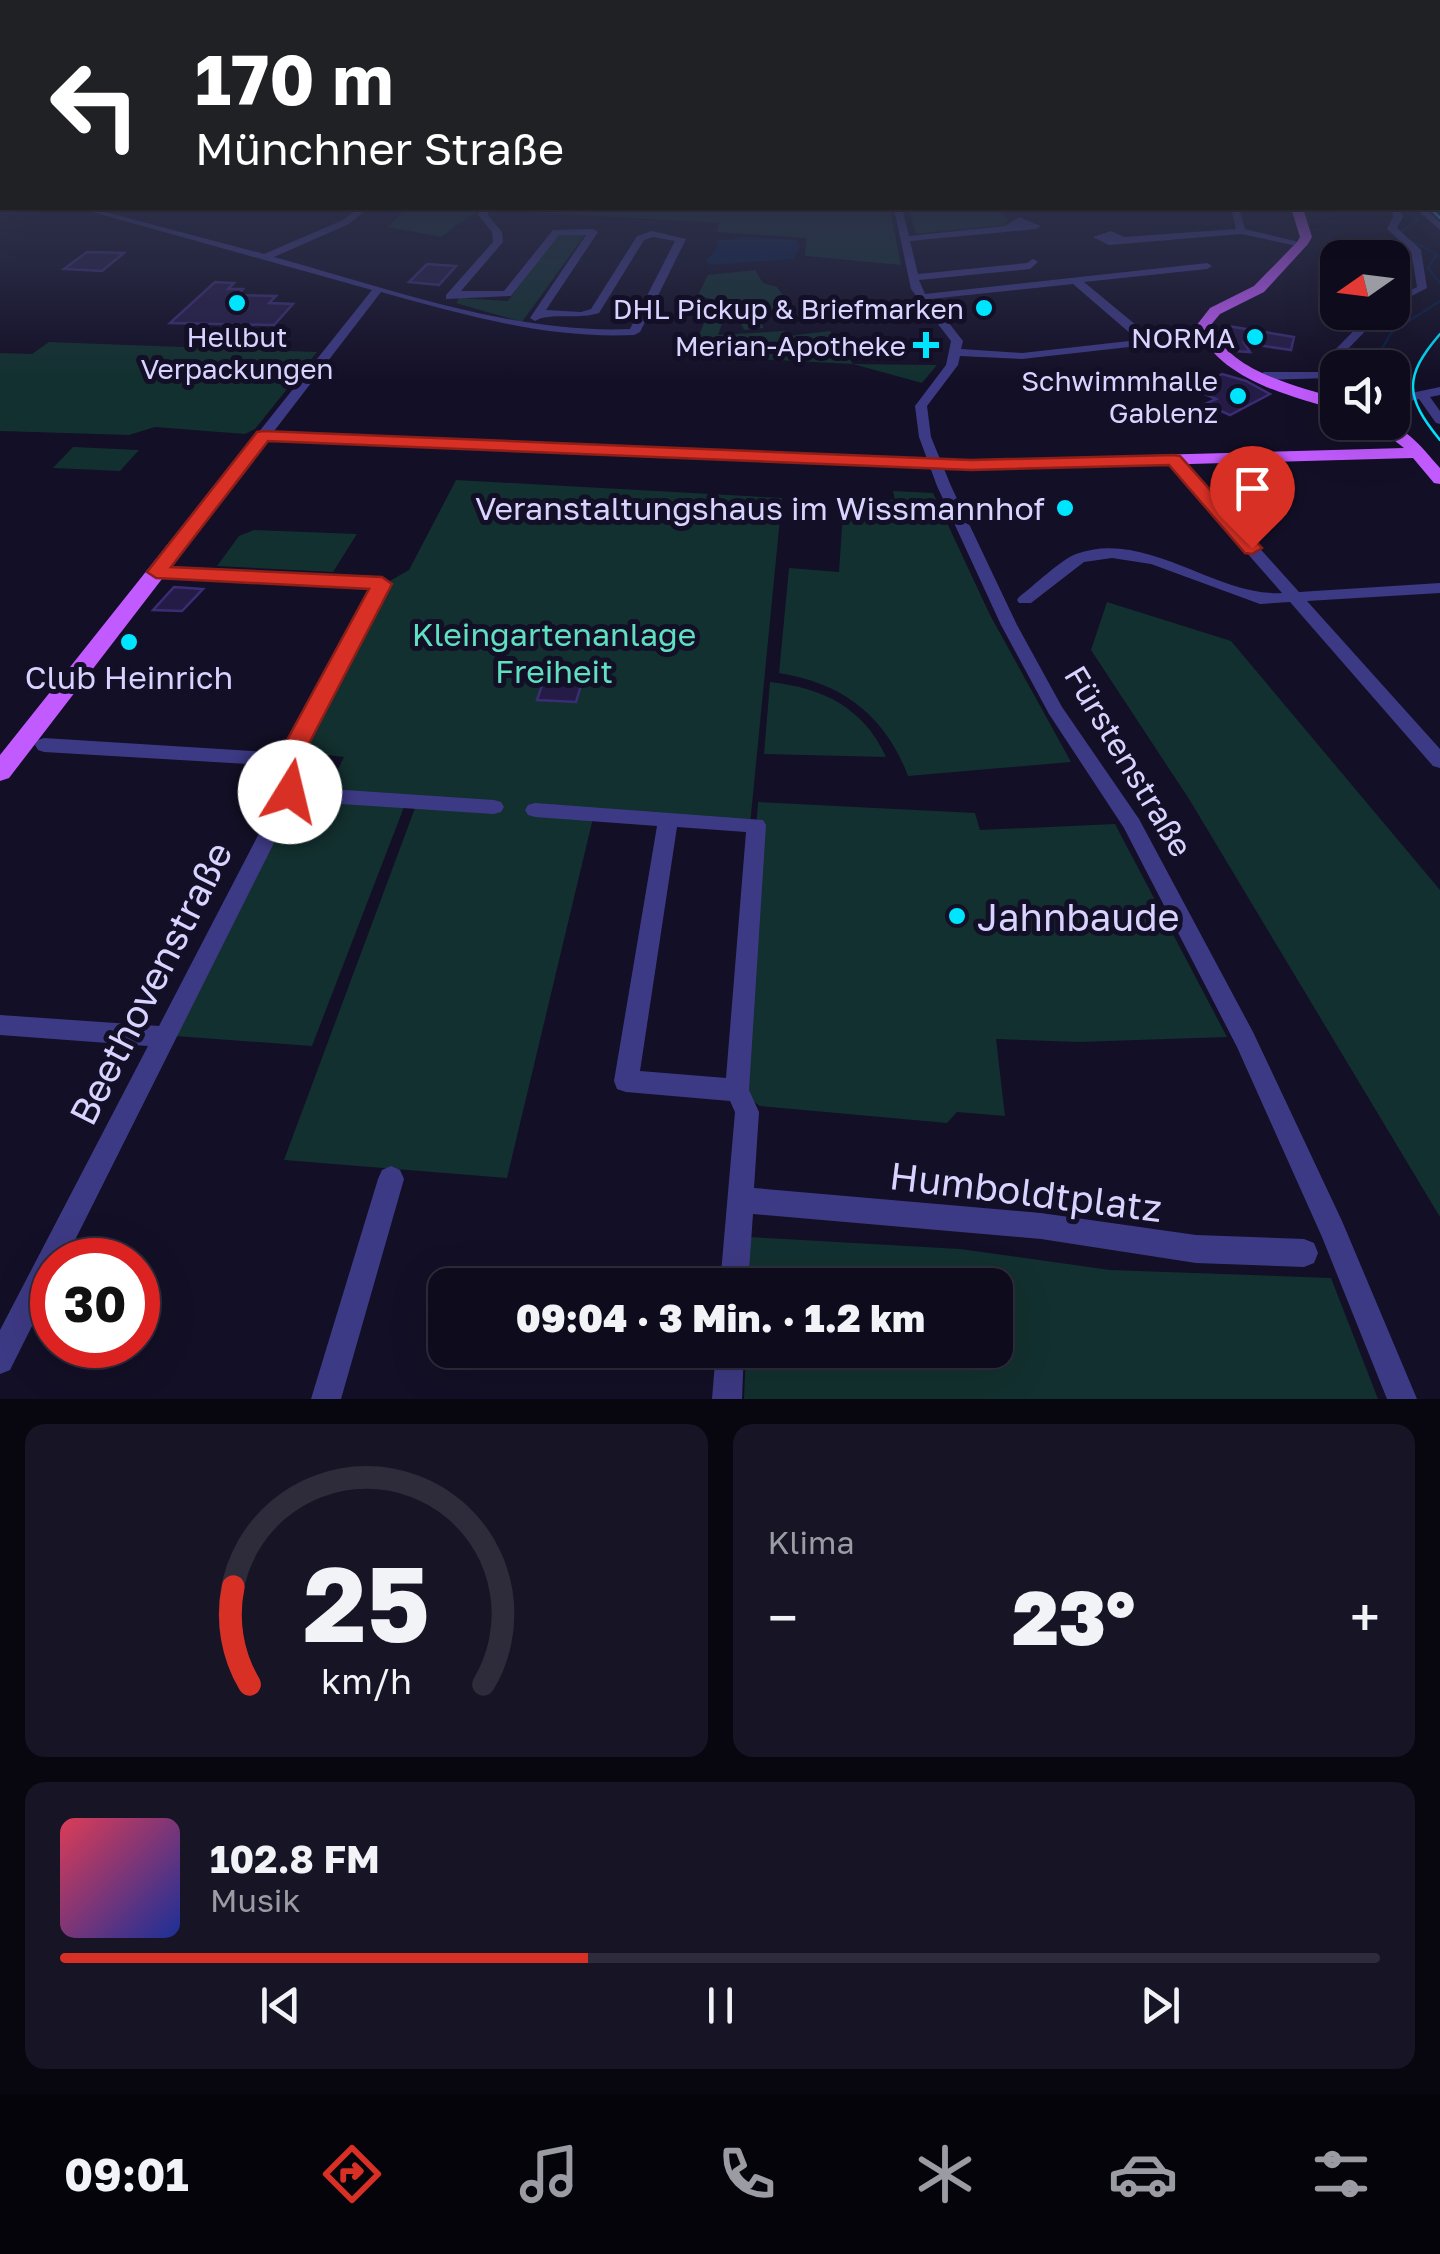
<!DOCTYPE html>
<html lang="de">
<meta charset="utf-8">
<style>
body{margin:0;font-family:"Golos Text",sans-serif;background:#171425;color:#f1f3f6;height:100vh;display:flex;flex-direction:column;font-size:38px;white-space:nowrap}
*{box-sizing:border-box;margin:0}
p{font-size:32px;color:#9b9ba3}
.icon{flex:none;width:55px;height:55px;fill:none;stroke:currentColor;stroke-width:2;stroke-linecap:round;stroke-linejoin:round}
.map{position:relative;height:1399px;overflow:hidden}
.side{display:flex;flex-direction:column;gap:25px;padding:25px;background:#08060f;flex:1}
.side>*{flex:none}
.hud{position:absolute;left:0px;top:0px;width:1440px;height:210px;box-shadow:0 10px 40px #0002,0 0 0 2px #2e2b3b;background:#202124;color:#fff;overflow:hidden}
.needle{width:65px;rotate:256deg}
.buttons{position:absolute;left:1320px;top:240px;display:grid;gap:20px}
.buttons a{display:grid;place-items:center;width:90px;height:90px;border-radius:20px;background:#0e0b1c;box-shadow:0 10px 40px #0002,0 0 0 2px #2e2b3b;font-size:50px}
.speed{position:absolute;left:30px;top:1238px;display:flex;gap:20px;font-size:50px;font-weight:700;text-align:center}
.speed>*{display:grid;place-content:center;width:130px;height:130px;border-radius:50%;background:#0e0b1c;box-shadow:0 10px 40px #0002,0 0 0 2px #2e2b3b;line-height:1}
.speed .limit{border:15px solid #d22;background:#fff;color:#111}
.pin{position:absolute;display:grid;place-items:center;width:85px;height:85px;color:#fff;margin:-102px -42px;border-radius:50% 50% 50% 0;rotate:-45deg;box-shadow:0 0 10px #0007}
.pin .icon{rotate:45deg}
.me{position:absolute;width:110px;margin:-55px;rotate:9deg;stroke-linejoin:round;filter:drop-shadow(0 0 8px #0008)}
.turn{display:flex;align-items:center;gap:35px;height:210px;padding:0 30px;font-size:45px}
.turn .icon{width:130px;height:130px;stroke-width:2.5}
.turn b{display:block;font-size:70px;line-height:85px}
.big{font-size:75px;font-weight:800;line-height:1.1}
.side .tile{flex:1;display:flex;flex-direction:column;justify-content:center;gap:15px;min-width:0;padding:0 35px;border-radius:20px;background:#171425}
.side .dial{align-items:center;gap:0}
.dial svg{height:260px;overflow:visible;fill:none;stroke:#2e2b3b;stroke-width:7;stroke-linecap:round;text-anchor:middle}
.dial text{fill:#f1f3f6;stroke:none}
.song{display:flex;align-items:center;gap:30px}
.cover{width:120px;height:120px;border-radius:15px;background:linear-gradient(135deg,hsl(350 70% 55%),hsl(230 70% 35%))}
.played{height:10px;border-radius:5px;background:linear-gradient(90deg,#d93025 40%,#2e2b3b 40%)}
.keys{display:flex;justify-content:space-around;direction:ltr}
.heat{display:flex;justify-content:space-between;align-items:center;font-size:55px;direction:ltr}
.side .tiles{flex:1;display:grid;gap:25px;grid-template-columns:1fr 1fr}
.tile:last-child{grid-column:span 2}
.trip{position:absolute;left:428px;top:1268px;width:585px;height:100px;border-radius:20px;background:#0e0b1c;box-shadow:0 10px 40px #0002,0 0 0 2px #2e2b3b;font-weight:800;line-height:100px;text-align:center}
.tabs{display:flex;height:160px;justify-content:space-around;align-items:center;background:#06040b;color:#9b9ba3}
.tabs .icon{width:70px;height:70px}
.tabs .on{color:#d93025}
.tabs b{font-size:45px;color:#f1f3f6}
.map>svg:first-child{display:block}
</style>
<div class="map">
<svg width="1440" height="1399" viewBox="0 0 1440 1399">
<rect width="100%" height="100%" fill="#130f26"/>
<g fill="#12302f">
<path d="M 408,208 L 482,208 C 469,219 455,224 442,237 L 387,227 Z"/>
<polygon points="535,208 890,208 901,265 805,256 806,238 717,232 719,223 530,212"/>
<polygon points="909,208 994,208 1008,219 1006,225 916,234"/>
<polygon points="560,231 586,233 522,322 456,303 459,298 508,301"/>
<polygon points="755,270 763,283 777,287 792,308 755,312 764,328 744,330 733,306 698,295 708,275"/>
<polygon points="712,304 728,307 718,335 784,331 789,336 830,331 853,364 937,365 922,383 853,364 697,356 700,348 694,347"/>
<polygon points="49,342 317,352 255,429 245,434 155,427 129,435 0,431 0,353 32,354"/>
<polygon points="73,447 74,447 139,450 120,471 53,468"/>
<polygon points="456,480 782,498 750,825 594,814 507,1178 284,1160 418,800 299,792 309,772 336,773 344,757 301,752 388,582 409,570"/>
<path d="M 893,491 L 933,493 L 990,615 L 1071,762 L 908,776 C 885,715 842,683 779,673 L 789,568 L 839,572 L 844,497 L 895,500 Z"/>
<polygon points="254,530 357,534 333,572 217,566 239,536"/>
<polygon points="1107,602 1231,641 1440,890 1440,1217 1189,799 1091,650"/>
<path d="M 770,682 C 823,688 863,707 886,757 L 764,754 Z"/>
<polygon points="293,800 404,807 312,1046 175,1036"/>
<polygon points="758,802 975,813 980,830 1115,824 1227,1037 1078,1042 996,1039 1005,1116 957,1112 947,1123 760,1106 737,1090"/>
<polygon points="749,1237 960,1249 1110,1270 1331,1278 1378,1399 744,1399 746,1350 995,1350 995,1285 748,1285"/>
</g>
<polygon fill="#0a1f44" points="750,237 796,240 800,247 793,259 709,265 707,260 717,247 716,241"/>
<g fill="none" stroke-linecap="round" stroke-linejoin="round">
<g stroke="#0a1f44" stroke-width="2.5">
<polyline points="1400,233 1418,220 1408,208"/>
<polyline points="1407,239 1437,254 1428,268 1440,283"/>
<polyline points="1370,368 1392,332 1440,301"/>
</g>
</g>
<g fill="#241b47" stroke="#3b2d73" stroke-width="2.5">
<polygon points="87,252 124,253 102,271 64,269"/>
<polygon points="427,264 456,266 439,285 409,282"/>
<polygon points="215,282 234,283 228,289 243,289 238,295 276,296 269,303 293,304 274,325 170,323"/>
<polygon points="1228,326 1294,337 1291,350 1244,343 1250,352 1234,351 1217,330 1227,331"/>
<polygon points="1222,374 1246,381 1270,394 1230,415 1205,404 1216,399 1193,389"/>
<polygon points="174,587 203,589 182,611 153,610"/>
<polygon points="543,682 581,685 576,702 537,700"/>
</g>
<g fill="none" stroke-linecap="round" stroke-linejoin="round">
<g fill="#3d3a85" fill-rule="evenodd">
<polygon points="0,189 2,190 2,194 0,195"/>
<path d="M 78,208 L 90,208 L 264,254 L 343,220 L 359,208 L 368,208 L 349,224 L 274,257 C 388,288 511,334 630,329 L 675,241 L 653,237 L 644,240 L 599,313 C 578,320 549,312 535,321 L 530,318 L 586,235 L 559,235 L 511,296 L 446,299 L 446,295 L 493,242 L 492,232 L 478,215 L 481,208 L 489,208 L 488,215 L 502,232 L 503,242 L 461,291 L 504,291 L 553,230 L 593,229 L 598,232 L 546,310 L 581,312 L 591,309 L 637,236 L 652,231 L 686,239 L 640,332 L 634,335 C 546,339 465,315 381,292 L 268,439 L 258,439 L 258,433 L 372,290 Z"/>
<path d="M 894,208 L 902,208 L 909,236 L 1005,226 L 1019,217 L 1041,226 L 1036,229 L 910,241 L 918,274 L 1027,263 L 1033,259 L 1038,262 L 1030,269 L 919,280 L 925,294 L 1207,263 L 1212,266 L 1207,269 L 1084,282 L 1148,335 L 1147,345 L 1022,359 L 960,356 L 958,365 L 927,406 L 931,437 L 951,486 L 1017,625 L 1062,707 L 1139,819 L 1253,1032 L 1342,1221 L 1417,1399 L 1387,1399 L 1322,1237 L 1237,1047 L 1124,828 L 1049,714 L 1001,625 L 937,486 L 919,437 L 915,406 L 946,365 L 951,341 L 911,289 ZM 1073,284 L 1138,340 L 1022,353 L 961,349 L 963,341 L 930,299 Z"/>
<path d="M 1090,208 L 1128,208 C 1120,213 1098,213 1090,208 Z"/>
<polygon points="1231,208 1239,208 1245,229 1307,244 1302,247 1241,234 1109,245 1093,237 1111,231 1124,237 1236,229"/>
<polygon points="1392,208 1400,208 1403,217 1397,228 1421,250 1427,288 1392,306 1392,299 1417,287 1411,251 1387,229 1393,217"/>
<polygon points="1415,208 1424,208 1440,222 1440,230"/>
<polygon points="1372,312 1384,312 1340,357 1331,378 1264,380 1258,376 1264,372 1323,372 1331,354"/>
<polygon points="1440,387 1440,395 1430,397 1440,411 1440,424 1436,423 1419,399 1392,405 1392,397"/>
<path d="M 1173,456 L 1178,457 L 1299,592 L 1440,583 L 1440,593 L 1307,601 L 1440,749 L 1440,768 L 1433,766 L 1290,602 L 1260,604 L 1151,564 L 1112,558 L 1084,562 L 1031,603 L 1019,603 L 1017,600 L 1019,597 C 1035,585 1059,561 1076,554 C 1145,528 1217,597 1282,593 L 1168,463 L 1168,457 Z"/>
<polygon points="156,567 387,581 390,584 301,753 300,787 494,800 501,802 504,807 501,812 494,814 295,801 65,1260 52,1260 52,1286 10,1370 0,1374 0,1330 148,1046 0,1035 0,1015 159,1026 280,793 282,766 44,752 38,750 35,745 38,740 44,738 283,753 372,588 151,575 148,572"/>
<path d="M 535,803 L 763,820 L 766,825 L 749,1090 L 759,1112 L 754,1188 L 1041,1213 L 1196,1235 L 1304,1239 L 1314,1243 L 1318,1253 L 1314,1263 L 1304,1267 L 1196,1263 L 1041,1239 L 753,1214 L 748,1285 L 720,1285 L 735,1112 L 730,1101 L 626,1092 L 617,1089 L 614,1081 L 657,826 L 535,817 L 528,815 L 525,810 L 528,805 ZM 677,827 L 746,832 L 726,1078 L 640,1071 Z"/>
<polygon points="391,1166 400,1170 404,1179 341,1399 311,1399 378,1179 382,1170"/>
<polygon points="716,1350 744,1350 742,1399 712,1399"/>
</g>
<g fill="#c25bff" fill-rule="evenodd">
<path d="M 1291,208 L 1303,208 L 1312,237 L 1308,244 L 1264,292 L 1220,314 L 1210,326 C 1232,373 1293,384 1338,399 L 1338,410 C 1286,395 1219,379 1196,326 L 1210,308 L 1254,286 L 1297,242 L 1300,237 Z"/>
<path d="M 1371,422 C 1405,422 1420,446 1440,468 L 1440,484 L 1434,483 L 1413,458 L 971,470 L 268,441 L 9,778 L 0,781 L 0,755 L 257,432 L 971,460 L 1404,448 Z"/>
</g>
<g stroke="#00e5ff" stroke-width="2.5">
<polyline points="1430,208 1440,218"/>
<path d="M 1440,334 C 1403,377 1405,397 1440,440"/>
</g>
</g>
<linearGradient id="sky" x2="0" y2="1"><stop stop-color="#0a0815"/><stop offset="0.49" stop-color="#333752"/><stop offset="1" stop-color="#333752" stop-opacity="0"/></linearGradient>
<rect width="1440" height="381" fill="url(#sky)"/>
<polygon fill="#d93025" stroke="#8d1f18" stroke-width="2.5" points="263,431 971,460 1174,455 1180,456 1262,548 1252,554 1245,553 1169,465 971,470 268,441 171,567 382,577 392,584 304,753 299,798 281,798 278,792 280,753 369,589 156,578 147,572 257,432"/>
<g fill="#00e5ff" stroke="#130f26" stroke-width="4">
<circle cx="237" cy="303" r="10"/>
<circle cx="984" cy="308" r="10"/>
<circle cx="1255" cy="337" r="10"/>
<path d="M921 330h10v10h10v10h-10v10h-10v-10h-10v-10h10z"/>
<circle cx="1238" cy="396" r="10"/>
<circle cx="1065" cy="508" r="10"/>
<circle cx="129" cy="642" r="10"/>
<circle cx="957" cy="916" r="10"/>
</g>
<g text-anchor="middle" dominant-baseline="central" stroke-width="10" stroke-linejoin="round" paint-order="stroke">
<g font-size="28" fill="#d9d4ff" stroke="#130f26" text-anchor="end">
<text x="964" y="308">DHL Pickup &amp; Briefmarken</text>
<text x="237" y="336" text-anchor="middle">Hellbut<tspan x="237" dy="32">Verpackungen</tspan></text>
<text x="1235" y="337">NORMA</text>
<text x="906" y="345">Merian-Apotheke</text>
<text x="1218" y="380">Schwimmhalle<tspan x="1218" dy="32">Gablenz</tspan></text>
</g>
<g font-size="32" fill="#d9d4ff" stroke="#130f26" text-anchor="end">
<text x="1045" y="508">Veranstaltungshaus im Wissmannhof</text>
<text x="129" y="677" text-anchor="middle">Club Heinrich</text>
</g>
<g font-size="32" fill="#5fe0c0" stroke="#130f26">
<text x="554" y="634">Kleingartenanlage<tspan x="554" dy="37">Freiheit</tspan></text>
</g>
<g font-size="32" fill="#d9d4ff" stroke="#130f26">
<text transform="translate(1129 761) rotate(59)">Fürstenstraße</text>
</g>
<g font-size="38" fill="#d9d4ff" stroke="#130f26" text-anchor="start">
<text x="977" y="916">Jahnbaude</text>
</g>
<g font-size="38" fill="#d9d4ff" stroke="#130f26">
<text transform="translate(150 983) rotate(-63)">Beethovenstraße</text>
<text transform="translate(1026 1191) rotate(7)">Humboldtplatz</text>
</g>
</g>
</svg>
<div class="buttons">
<a><svg class="needle" viewBox="-14 -14 28 28"><path d="M0-13l5 13h-10z" fill="#e53935"/><path d="M0 13l5-13h-10z" fill="#9b9ba3"/></svg></a>
<a><svg class="icon" aria-label="sound" viewBox="0 0 24 24"><path d="M4 9h4l5-4v14l-5-4H4zM17 9q2 3 0 6"/></svg></a>
</div>
<div class="speed"><div class="limit">30</div></div>
<div class="pin" style="left:1252px;top:548px;background:#d93025"><svg class="icon" aria-label="arrive" viewBox="0 0 24 24"><path d="M6 21V4h12l-3 4 3 4H6"/></svg></div>
<svg class="me" style="left:290px;top:792px" viewBox="-20 -20 40 40"><circle r="19" fill="#fff"/><path d="M0-13L10 11 0 6-10 11z" fill="#d93025"/></svg>
<div class="trip">09:04 · 3 Min. · 1.2 km</div>
<div class="hud">
<div class="turn"><svg class="icon" aria-label="left" viewBox="0 0 24 24"><path d="M17 20v-9H6M10 6l-5 5 5 5"/></svg><div><b>170 m</b>Münchner Straße</div></div>
</div>
</div>
<section class="side">
<div class="tiles">
<div class="tile dial"><svg viewBox="0 0 100 80">
<path d="M14 69A42 42 0 1 1 86 69"/>
<path d="M14 69A42 42 0 0 1 9 39" stroke="#d93025"/>
<text x="50" y="56" font-size="32" font-weight="700">25</text>
<text x="50" y="72" font-size="11">km/h</text>
</svg></div>
<div class="tile"><p>Klima</p>
<div class="heat"><a>−</a><b class="big">23°</b><a>+</a></div>
</div>
<div class="tile">
<div class="song"><i class="cover"></i><div><b>102.8 FM</b><p>Musik</p></div></div>
<div class="played"></div>
<div class="keys"><svg class="icon" aria-label="previous" viewBox="0 0 24 24"><path d="M18 5L8 12l10 7zM5 5v14"/></svg><svg class="icon" aria-label="pause" viewBox="0 0 24 24"><path d="M8 5v14M16 5v14"/></svg><svg class="icon" aria-label="next" viewBox="0 0 24 24"><path d="M6 5l10 7-10 7zM19 5v14"/></svg></div>
</div>
</div>
</section>
<nav class="tabs">
<b>09:01</b>
<svg class="icon on" aria-label="directions" viewBox="0 0 24 24"><path d="M12 3l9 9-9 9-9-9zM9 14v-3h6M13 9l2 2-2 2"/></svg>
<svg class="icon" aria-label="music" viewBox="0 0 24 24"><path d="M9 18V5l10-2v13"/><circle cx="6" cy="18" r="3"/><circle cx="16" cy="16" r="3"/></svg>
<svg class="icon" aria-label="phone" viewBox="0 0 24 24"><path d="M5 4h4l2 5-3 2q2 4 5 5l2-3 5 2v4C11 20 4 13 5 4z"/></svg>
<svg class="icon" aria-label="climate" viewBox="0 0 24 24"><path d="M12 3v18M4 7l16 10M4 17L20 7"/></svg>
<svg class="icon" aria-label="car" viewBox="0 0 24 24"><path d="M5 17H2v-5l4-1 3-4h7l3 4 3 1v5h-3M9 17h6M6 11h13"/><circle cx="7" cy="17" r="2"/><circle cx="17" cy="17" r="2"/></svg>
<svg class="icon" aria-label="filters" viewBox="0 0 24 24"><path d="M4 7h16M4 17h16"/><circle cx="9" cy="7" r="2"/><circle cx="15" cy="17" r="2"/></svg>
</nav>
